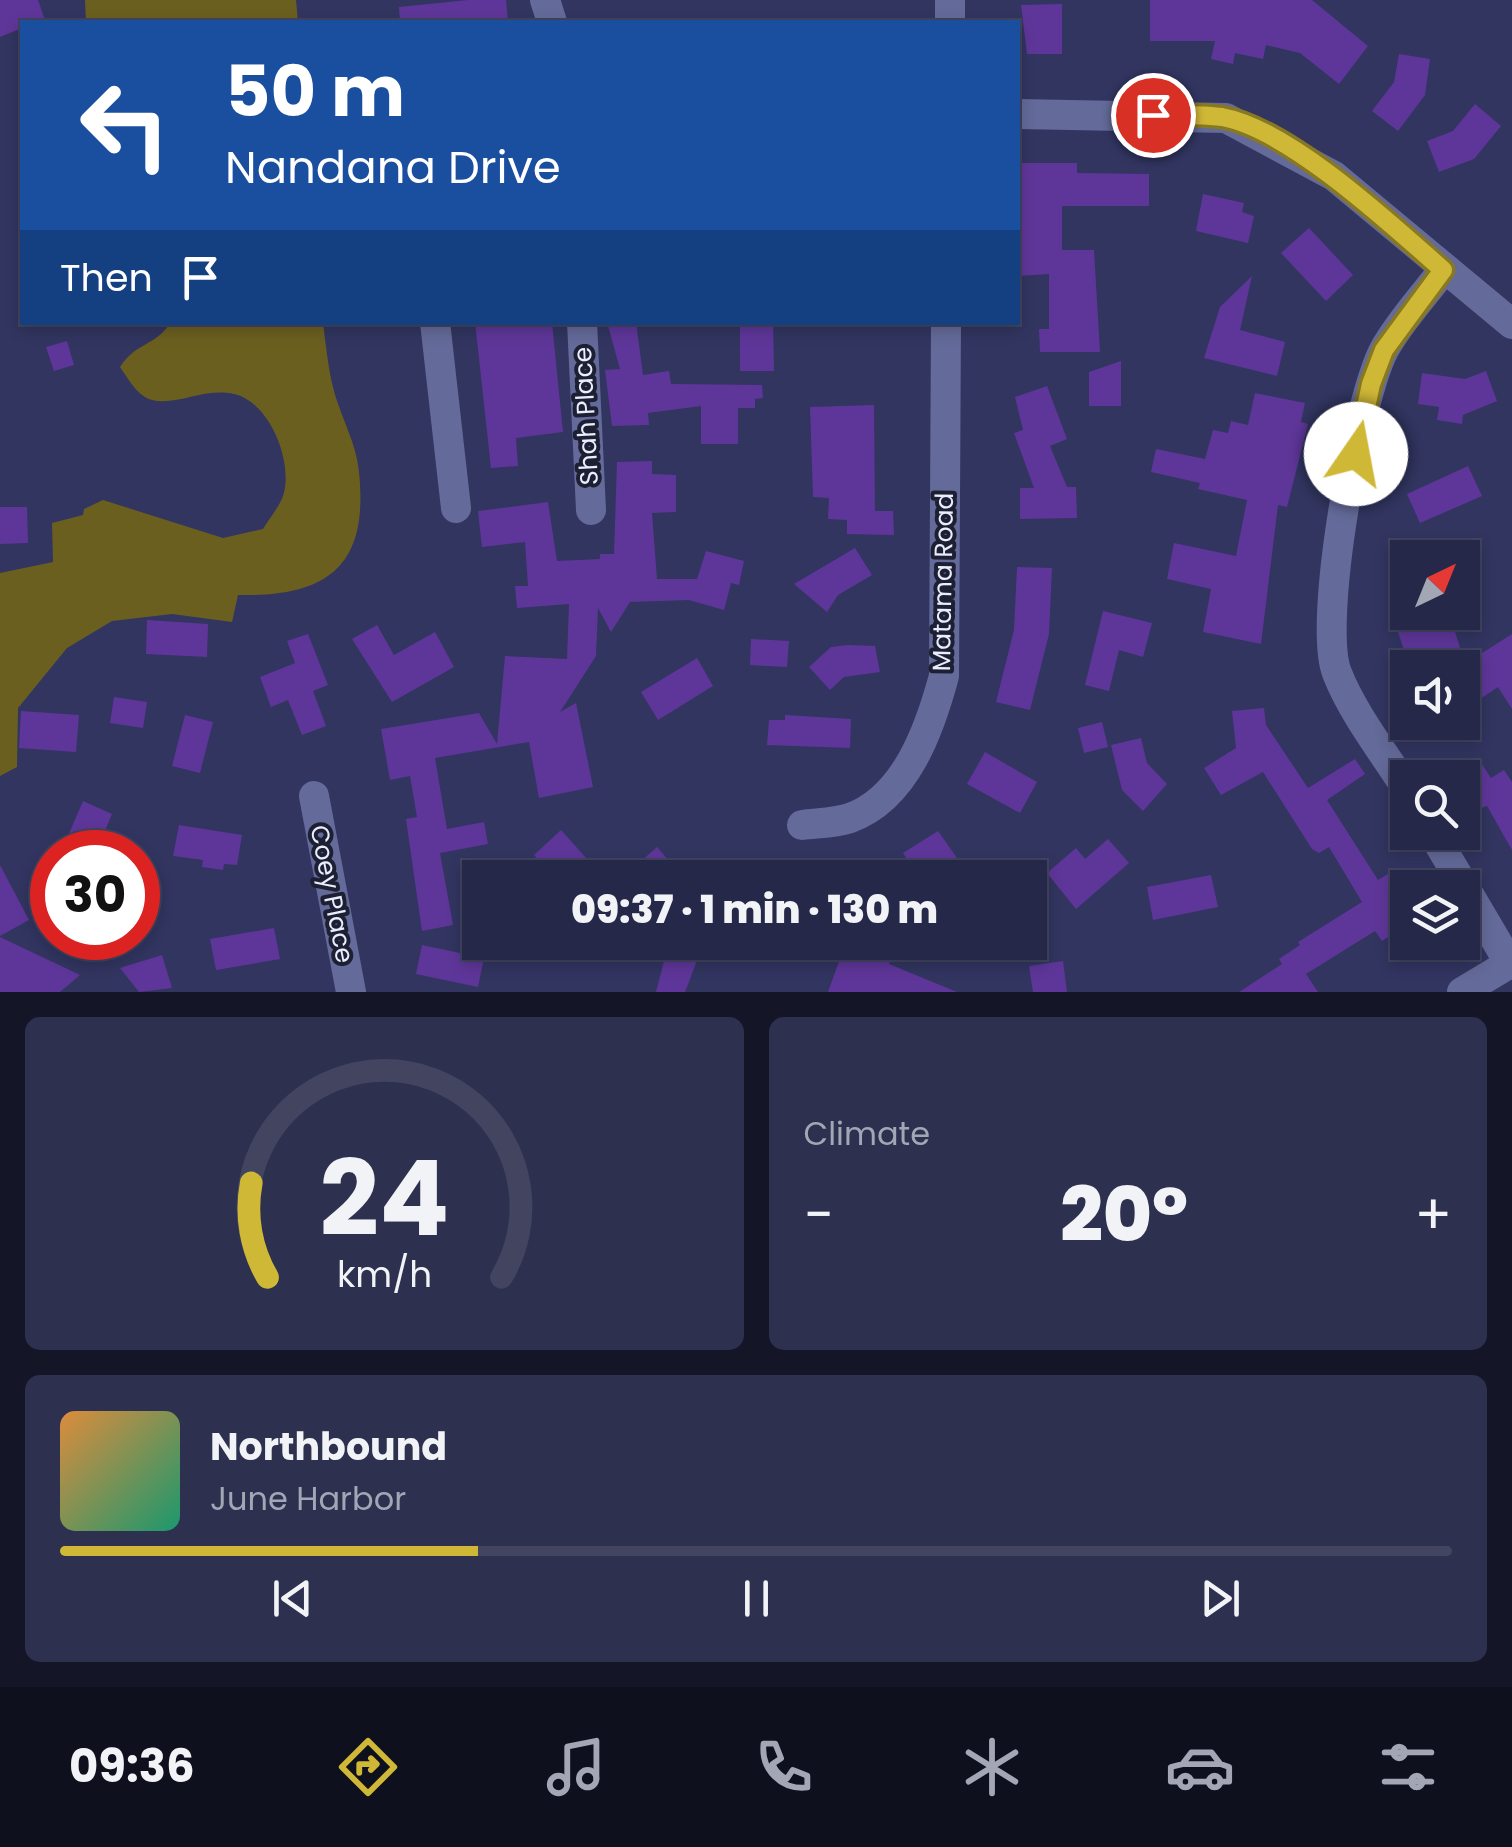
<!DOCTYPE html>
<meta charset="utf-8">
<style>
body{margin:0;font-family:Poppins,sans-serif;background:#2d304f;color:#f1f3f6;height:100vh;display:flex;flex-direction:column;font-size:38px;white-space:nowrap}
*{box-sizing:border-box;margin:0}
p{font-size:32px;color:#a3a6b4}
.icon{flex:none;width:55px;height:55px;fill:none;stroke:currentColor;stroke-width:2;stroke-linecap:round;stroke-linejoin:round}
.map{position:relative;height:992px;overflow:hidden}
.panel{display:flex;flex-direction:column;gap:25px;padding:25px;background:#141628;flex:1}
.panel>*{flex:none}
.banner{position:absolute;left:20px;top:20px;width:1000px;height:305px;border-radius:0px;box-shadow:0 5px 15px #0003,0 0 0 2px #424460;background:#1a4fa0;color:#fff;overflow:hidden}
.needle{width:65px;rotate:43deg}
.tools{position:absolute;left:1390px;top:540px;display:grid;gap:20px}
.tools a{display:grid;place-items:center;width:90px;height:90px;border-radius:0px;background:#252848;box-shadow:0 5px 15px #0003,0 0 0 2px #424460;font-size:50px}
.speed{position:absolute;left:30px;top:830px;display:flex;gap:20px;font-size:50px;font-weight:700;text-align:center}
.speed>*{display:grid;place-content:center;width:130px;height:130px;border-radius:50%;background:#252848;box-shadow:0 5px 15px #0003,0 0 0 2px #424460;line-height:1}
.speed .limit{border:15px solid #d22;background:#fff;color:#111}
.pin{position:absolute;display:grid;place-items:center;width:85px;height:85px;color:#fff;margin:-42px;border:5px solid #fff;border-radius:50%;box-shadow:0 2px 10px #0007}
.me{position:absolute;width:110px;margin:-55px;rotate:12deg;stroke-linejoin:round;filter:drop-shadow(0 0 8px #0008)}
.turn{display:flex;align-items:center;gap:35px;height:210px;padding:0 40px;font-size:45px}
.turn .icon{width:130px;height:130px;stroke-width:2.5}
.turn b{display:block;font-size:70px;line-height:85px}
.then{display:flex;align-items:center;height:95px;padding:0 40px;background:#0003;gap:20px;font-size:38px}
.big{font-size:75px;font-weight:800;line-height:1.1}
.panel .widget{flex:1;display:flex;flex-direction:column;justify-content:center;gap:15px;min-width:0;padding:0 35px;border-radius:15px;background:#2d304f}
.panel .dial{align-items:center;gap:0}
.dial svg{height:260px;overflow:visible;fill:none;stroke:#424460;stroke-width:7;stroke-linecap:round;text-anchor:middle}
.dial text{fill:#f1f3f6;stroke:none}
.song{display:flex;align-items:center;gap:30px}
.cover{width:120px;height:120px;border-radius:15px;background:linear-gradient(135deg,hsl(30 70% 55%),hsl(160 70% 35%))}
.played{height:10px;border-radius:5px;background:linear-gradient(90deg,#d0b837 30%,#424460 30%)}
.keys{display:flex;justify-content:space-around;direction:ltr}
.heat{display:flex;justify-content:space-between;align-items:center;font-size:55px;direction:ltr}
.panel .tiles{flex:1;display:grid;gap:25px;grid-template-columns:1fr 1fr}
.widget:last-child{grid-column:span 2}
.trip{position:absolute;left:462px;top:860px;width:585px;height:100px;border-radius:0px;background:#252848;box-shadow:0 5px 15px #0003,0 0 0 2px #424460;font-weight:800;line-height:100px;text-align:center}
.tab-bar{display:flex;height:160px;justify-content:space-around;align-items:center;background:#0f101d;color:#a3a6b4}
.tab-bar .icon{width:70px;height:70px}
.tab-bar .selected{color:#d0b837}
.tab-bar b{font-size:45px;color:#f1f3f6}
.map>svg:first-child{display:block}
</style>
<div class="map">
<svg width="1512" height="992" viewBox="0 0 1512 992">
<rect width="100%" height="100%" fill="#313560"/>
<g fill="#6b5f20">
<polygon points="85,0 296,0 298,22 86,22"/>
<path d="M 170,323 L 323,323 C 326,345 328,369 334,391 C 341,417 357,445 359,472 C 369,567 327,597 238,595 L 232,622 L 172,614 L 112,621 L 67,648 L 18,708 L 17,767 L 0,776 L 0,573 L 53,562 L 52,523 L 83,515 L 84,509 L 103,500 L 223,538 L 263,529 C 269,519 279,507 283,496 C 294,463 270,402 234,394 C 206,388 183,403 158,401 C 139,400 130,381 120,367 C 136,342 156,346 170,323 Z"/>
</g>
<g fill="#5e3699">
<polygon points="0,0 38,0 45,20 22,22 22,28 0,37"/>
<polygon points="468,0 506,0 508,22 400,22 399,7"/>
<polygon points="1150,0 1312,0 1368,46 1339,84 1300,53 1266,45 1263,59 1235,53 1233,64 1211,59 1215,41 1150,41"/>
<polygon points="1062,4 1062,54 1027,54 1021,5"/>
<polygon points="1399,54 1430,59 1425,95 1398,131 1372,111 1394,82"/>
<polygon points="1475,104 1501,126 1474,159 1439,172 1427,141 1453,131"/>
<polygon points="1020,163 1077,163 1077,173 1149,174 1149,206 1062,206 1062,250 1094,250 1100,352 1040,352 1039,329 1049,329 1049,274 1018,276"/>
<polygon points="1203,194 1244,203 1242,212 1254,216 1248,243 1196,231"/>
<polygon points="1309,228 1353,275 1326,301 1281,253"/>
<polygon points="1252,276 1240,330 1285,342 1277,376 1204,358 1220,307"/>
<polygon points="475,322 552,322 563,432 516,438 518,466 491,468"/>
<polygon points="607,322 636,322 643,375 669,371 671,384 762,385 763,398 755,399 755,408 738,408 738,444 701,444 701,406 648,413 649,425 612,426 605,370 620,369"/>
<polygon points="740,322 773,322 774,371 740,371"/>
<polygon points="67,341 74,365 54,371 46,347"/>
<polygon points="1121,361 1121,406 1089,406 1089,372"/>
<polygon points="1486,371 1497,401 1463,415 1462,424 1437,420 1439,407 1418,404 1422,373 1465,379"/>
<polygon points="1047,386 1067,439 1050,446 1067,487 1076,487 1077,518 1020,519 1020,488 1034,488 1014,433 1023,430 1015,397"/>
<polygon points="1255,393 1305,403 1301,422 1308,424 1287,507 1278,505 1261,644 1203,632 1211,589 1167,579 1174,543 1236,556 1247,500 1198,489 1200,483 1151,472 1156,449 1205,459 1213,430 1228,433 1231,421 1248,425"/>
<polygon points="874,405 875,511 893,511 894,535 847,534 847,520 828,519 829,498 813,497 810,407"/>
<polygon points="652,461 652,474 676,475 676,512 652,513 657,579 697,579 706,551 744,561 739,585 731,583 724,610 689,600 630,602 611,632 598,608 596,656 560,712 576,703 593,787 539,798 529,742 435,758 447,829 484,822 488,844 440,853 453,925 422,931 406,819 417,817 410,776 390,780 381,729 479,713 497,744 505,656 567,659 569,604 517,608 515,586 528,586 525,542 482,547 478,511 548,502 557,561 600,559 600,554 614,554 617,462"/>
<polygon points="1468,466 1482,496 1420,523 1407,494"/>
<polygon points="0,507 27,507 28,543 0,544"/>
<polygon points="855,548 872,575 838,595 827,612 794,584"/>
<polygon points="1017,567 1052,568 1049,634 1030,710 996,702 1014,630"/>
<polygon points="1103,611 1152,623 1143,657 1119,650 1109,691 1085,685"/>
<polygon points="1398,612 1449,612 1465,664 1512,634 1512,709 1498,687 1462,711 1462,668 1410,668 1397,629 1402,627"/>
<polygon points="147,620 208,624 207,657 146,654"/>
<polygon points="377,625 394,655 435,632 454,667 392,702 352,639"/>
<polygon points="308,634 328,685 313,691 326,726 302,735 288,700 271,707 260,677 295,663 287,641"/>
<polygon points="751,639 789,641 787,667 750,665"/>
<polygon points="848,645 875,646 880,672 844,677 830,690 809,667 831,647"/>
<polygon points="697,658 713,686 658,720 641,692"/>
<polygon points="114,697 147,702 143,728 110,723"/>
<polygon points="1264,708 1266,725 1308,788 1355,759 1365,774 1327,800 1378,880 1388,874 1408,905 1408,924 1382,941 1375,931 1306,974 1318,992 1239,992 1282,964 1279,959 1300,945 1298,942 1362,902 1329,847 1319,853 1312,849 1263,772 1221,795 1204,768 1236,748 1232,711"/>
<polygon points="21,711 79,715 76,752 19,748"/>
<polygon points="185,715 213,722 200,773 172,766"/>
<polygon points="785,715 851,719 850,748 767,745 769,720 785,720"/>
<polygon points="1102,722 1108,747 1084,753 1078,728"/>
<polygon points="1141,738 1147,763 1167,784 1143,811 1122,790 1111,745"/>
<polygon points="985,752 1037,782 1020,813 967,784"/>
<polygon points="1479,760 1491,778 1504,770 1512,782 1512,850 1487,806 1471,812 1462,798 1462,771"/>
<polygon points="83,801 112,814 96,852 61,852"/>
<polygon points="179,825 242,835 237,865 224,864 223,870 202,867 203,860 173,856"/>
<polygon points="561,830 604,878 555,878 534,855"/>
<polygon points="938,831 964,868 950,878 919,878 903,853"/>
<polygon points="1108,839 1129,863 1076,909 1047,873 1076,848 1085,859"/>
<polygon points="657,847 684,878 622,878"/>
<polygon points="0,865 29,920 0,936"/>
<polygon points="1211,875 1218,907 1153,920 1147,887"/>
<polygon points="274,928 280,959 216,970 210,939"/>
<polygon points="0,937 80,975 60,992 0,992"/>
<polygon points="669,942 704,942 685,992 656,992"/>
<polygon points="846,942 897,942 889,964 957,992 828,992"/>
<polygon points="422,945 484,958 478,987 416,974"/>
<polygon points="162,955 172,988 139,992 120,968"/>
<polygon points="1063,961 1067,992 1033,992 1029,966"/>
</g>
<g fill="none" stroke-linecap="round" stroke-linejoin="round">
<g stroke="#646a99" stroke-width="30">
<polyline points="545,0 552,22"/>
<polyline points="950,22 950,0"/>
<polyline points="1018,114 1226,118 1334,176 1512,324"/>
<polyline points="435,322 456,508"/>
<polyline points="582,322 591,510"/>
<path d="M 1408,791 C 1385,754 1353,714 1337,673 C 1317,623 1358,399 1384,350 C 1399,322 1424,296 1443,270"/>
<polyline points="314,796 351,992"/>
<path d="M 802,825 C 817,823 836,823 850,818 C 906,798 930,728 944,676 L 946,322"/>
<polyline points="1432,832 1510,964"/>
<polyline points="1462,992 1512,962"/>
</g>
</g>
<g fill="none" stroke-linecap="round" stroke-linejoin="round">
<g stroke="#877824" stroke-width="25">
<path id="route" d="M 1153,115 C 1176,115 1200,114 1222,117 C 1289,129 1392,225 1443,270 L 1384,350 L 1371,384 L 1356,454"/>
</g>
<use href="#route" stroke="#d0b837" stroke-width="18"/>
</g>
<g text-anchor="middle" dominant-baseline="central" stroke-width="8" stroke-linejoin="round" paint-order="stroke">
<g font-size="25" fill="#eaedfd" stroke="#1d1f33">
<text transform="translate(586 416) rotate(-93)">Shah Place</text>
<text transform="translate(943 582) rotate(-89)">Matama Road</text>
<text transform="translate(332 894) rotate(79)">Coey Place</text>
</g>
</g>
</svg>
<div class="tools">
<a><svg class="needle" viewBox="-14 -14 28 28"><path d="M0-13l5 13h-10z" fill="#e53935"/><path d="M0 13l5-13h-10z" fill="#a3a6b4"/></svg></a>
<a><svg class="icon" aria-label="sound" viewBox="0 0 24 24"><path d="M4 9h4l5-4v14l-5-4H4zM17 9q2 3 0 6"/></svg></a>
<a><svg class="icon" aria-label="search" viewBox="0 0 24 24"><circle cx="10" cy="10" r="6"/><path d="M15 15l6 6"/></svg></a>
<a><svg class="icon" aria-label="layers" viewBox="0 0 24 24"><path d="M12 4l9 5-9 5-9-5zM3 14l9 5 9-5"/></svg></a>
</div>
<div class="speed"><div class="limit">30</div></div>
<div class="pin" style="left:1153px;top:115px;background:#d93025"><svg class="icon" aria-label="arrive" viewBox="0 0 24 24"><path d="M6 21V4h12l-3 4 3 4H6"/></svg></div>
<svg class="me" style="left:1356px;top:454px" viewBox="-20 -20 40 40"><circle r="19" fill="#fff"/><path d="M0-13L10 11 0 6-10 11z" fill="#d0b837"/></svg>
<div class="trip">09:37 · 1 min · 130 m</div>
<div class="banner">
<div class="turn"><svg class="icon" aria-label="left" viewBox="0 0 24 24"><path d="M17 20v-9H6M10 6l-5 5 5 5"/></svg><div><b>50 m</b>Nandana Drive</div></div>
<div class="then">Then<svg class="icon" aria-label="arrive" viewBox="0 0 24 24"><path d="M6 21V4h12l-3 4 3 4H6"/></svg></div>
</div>
</div>
<section class="panel">
<div class="tiles">
<div class="widget dial"><svg viewBox="0 0 100 80">
<path d="M14 69A42 42 0 1 1 86 69"/>
<path d="M14 69A42 42 0 0 1 9 40" stroke="#d0b837"/>
<text x="50" y="56" font-size="32" font-weight="700">24</text>
<text x="50" y="72" font-size="11">km/h</text>
</svg></div>
<div class="widget"><p>Climate</p>
<div class="heat"><a>−</a><b class="big">20°</b><a>+</a></div>
</div>
<div class="widget">
<div class="song"><i class="cover"></i><div><b>Northbound</b><p>June Harbor</p></div></div>
<div class="played"></div>
<div class="keys"><svg class="icon" aria-label="previous" viewBox="0 0 24 24"><path d="M18 5L8 12l10 7zM5 5v14"/></svg><svg class="icon" aria-label="pause" viewBox="0 0 24 24"><path d="M8 5v14M16 5v14"/></svg><svg class="icon" aria-label="next" viewBox="0 0 24 24"><path d="M6 5l10 7-10 7zM19 5v14"/></svg></div>
</div>
</div>
</section>
<nav class="tab-bar">
<b>09:36</b>
<svg class="icon selected" aria-label="directions" viewBox="0 0 24 24"><path d="M12 3l9 9-9 9-9-9zM9 14v-3h6M13 9l2 2-2 2"/></svg>
<svg class="icon" aria-label="music" viewBox="0 0 24 24"><path d="M9 18V5l10-2v13"/><circle cx="6" cy="18" r="3"/><circle cx="16" cy="16" r="3"/></svg>
<svg class="icon" aria-label="phone" viewBox="0 0 24 24"><path d="M5 4h4l2 5-3 2q2 4 5 5l2-3 5 2v4C11 20 4 13 5 4z"/></svg>
<svg class="icon" aria-label="climate" viewBox="0 0 24 24"><path d="M12 3v18M4 7l16 10M4 17L20 7"/></svg>
<svg class="icon" aria-label="car" viewBox="0 0 24 24"><path d="M5 17H2v-5l4-1 3-4h7l3 4 3 1v5h-3M9 17h6M6 11h13"/><circle cx="7" cy="17" r="2"/><circle cx="17" cy="17" r="2"/></svg>
<svg class="icon" aria-label="filters" viewBox="0 0 24 24"><path d="M4 7h16M4 17h16"/><circle cx="9" cy="7" r="2"/><circle cx="15" cy="17" r="2"/></svg>
</nav>
